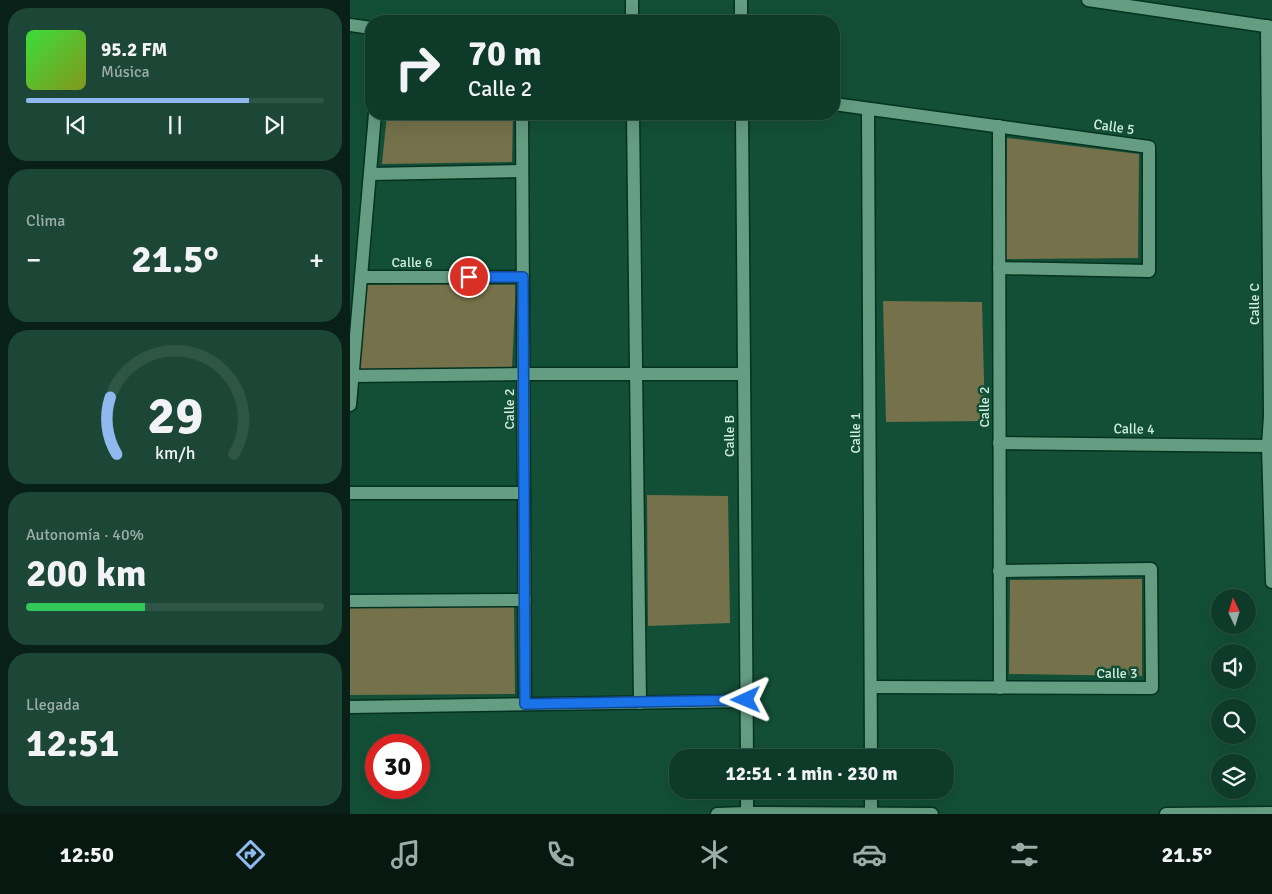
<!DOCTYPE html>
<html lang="es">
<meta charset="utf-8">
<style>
body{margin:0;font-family:Signika,sans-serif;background:#1c4635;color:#f1f3f6;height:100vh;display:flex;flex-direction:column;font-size:19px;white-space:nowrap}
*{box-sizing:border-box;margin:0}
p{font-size:16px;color:#9bada8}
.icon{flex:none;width:28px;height:28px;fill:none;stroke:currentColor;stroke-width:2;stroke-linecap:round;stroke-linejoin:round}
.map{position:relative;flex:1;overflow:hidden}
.side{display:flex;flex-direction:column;gap:8px;padding:8px;background:#082017;width:350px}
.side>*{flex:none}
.top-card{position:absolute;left:15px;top:15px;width:475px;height:105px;border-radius:20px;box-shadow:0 5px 20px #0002,0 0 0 1px #2e5546;background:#0e3b29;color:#f1f3f6;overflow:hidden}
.needle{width:32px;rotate:356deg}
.controls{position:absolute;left:861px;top:589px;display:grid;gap:10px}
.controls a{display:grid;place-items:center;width:45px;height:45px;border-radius:50%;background:#0e3b29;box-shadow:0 5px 20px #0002,0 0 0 1px #2e5546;font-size:25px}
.speed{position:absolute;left:15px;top:734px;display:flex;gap:10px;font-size:25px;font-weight:700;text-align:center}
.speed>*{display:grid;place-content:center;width:65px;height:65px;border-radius:50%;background:#0e3b29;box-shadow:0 5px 20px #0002,0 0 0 1px #2e5546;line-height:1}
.speed .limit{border:8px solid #d22;background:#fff;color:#111}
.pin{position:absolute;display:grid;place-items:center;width:42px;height:42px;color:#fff;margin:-21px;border:2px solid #fff;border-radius:50%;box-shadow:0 1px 5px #0007}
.me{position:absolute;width:55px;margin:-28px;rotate:269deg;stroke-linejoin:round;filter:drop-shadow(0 0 4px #0008)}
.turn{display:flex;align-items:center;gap:18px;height:105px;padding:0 20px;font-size:22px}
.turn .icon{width:65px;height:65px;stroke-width:2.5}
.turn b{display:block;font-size:35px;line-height:42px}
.big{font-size:38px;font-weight:800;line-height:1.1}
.side .card{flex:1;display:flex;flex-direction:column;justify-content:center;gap:8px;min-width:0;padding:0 18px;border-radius:20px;background:#1c4635}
.side .dial{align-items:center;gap:0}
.dial svg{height:130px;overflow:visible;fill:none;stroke:#2e5546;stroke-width:7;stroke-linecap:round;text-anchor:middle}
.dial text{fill:#f1f3f6;stroke:none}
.song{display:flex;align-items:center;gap:15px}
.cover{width:60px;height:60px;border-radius:8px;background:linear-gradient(135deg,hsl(120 70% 55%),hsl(70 70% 35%))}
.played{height:5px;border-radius:2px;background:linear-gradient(90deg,#90b9f0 75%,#2e5546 75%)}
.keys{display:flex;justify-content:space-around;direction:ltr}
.heat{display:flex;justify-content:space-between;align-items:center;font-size:28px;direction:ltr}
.charge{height:8px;border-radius:4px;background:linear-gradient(90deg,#34c759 40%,#2e5546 0)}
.trip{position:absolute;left:319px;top:749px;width:285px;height:50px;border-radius:20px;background:#0e3b29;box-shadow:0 5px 20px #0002,0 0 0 1px #2e5546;font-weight:800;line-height:50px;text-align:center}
.menu{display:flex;height:80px;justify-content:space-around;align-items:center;background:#061810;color:#9bada8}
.menu .icon{width:35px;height:35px}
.menu .on{color:#90b9f0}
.menu b{font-size:22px;color:#f1f3f6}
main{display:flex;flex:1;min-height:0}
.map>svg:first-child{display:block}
</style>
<main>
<section class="side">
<div class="card">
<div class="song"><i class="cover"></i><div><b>95.2 FM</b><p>Música</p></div></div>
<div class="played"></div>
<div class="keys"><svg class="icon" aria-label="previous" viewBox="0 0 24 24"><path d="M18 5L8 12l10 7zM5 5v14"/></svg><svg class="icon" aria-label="pause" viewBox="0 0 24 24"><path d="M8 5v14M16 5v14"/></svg><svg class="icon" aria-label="next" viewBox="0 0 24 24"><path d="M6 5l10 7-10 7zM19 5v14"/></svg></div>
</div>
<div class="card"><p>Clima</p>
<div class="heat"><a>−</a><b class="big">21.5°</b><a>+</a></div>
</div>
<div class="card dial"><svg viewBox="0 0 100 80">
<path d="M14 69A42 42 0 1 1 86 69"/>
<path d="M14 69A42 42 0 0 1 10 34" stroke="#90b9f0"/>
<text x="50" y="56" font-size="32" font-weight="700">29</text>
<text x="50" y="72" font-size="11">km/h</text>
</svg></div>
<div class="card"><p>Autonomía · 40%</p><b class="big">200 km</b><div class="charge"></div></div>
<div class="card"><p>Llegada</p><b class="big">12:51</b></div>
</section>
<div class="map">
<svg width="922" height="814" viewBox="0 0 922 814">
<rect width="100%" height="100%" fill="#134f37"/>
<g fill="#75714a">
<polygon points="37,114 163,114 162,162 32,164"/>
<polygon points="657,138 789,154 788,258 656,259"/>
<polygon points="166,284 162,368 10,370 17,285"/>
<polygon points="533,301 632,302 635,421 536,422"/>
<polygon points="297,495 378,496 380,623 298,626"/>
<polygon points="792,579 792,676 659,674 660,580"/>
<polygon points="164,606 165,694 0,695 0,608"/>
</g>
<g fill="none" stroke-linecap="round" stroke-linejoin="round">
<g stroke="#043220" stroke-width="15">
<g id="minor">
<polyline points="282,0 282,21"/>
<polyline points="391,0 391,21"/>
<polyline points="738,0 922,27"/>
<polyline points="0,25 21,28"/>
<polyline points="917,26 920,416 918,446 922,582"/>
<polyline points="484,104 799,147 799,271 649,268"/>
<polyline points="518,109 521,758"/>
<polyline points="172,114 175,704"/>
<polyline points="283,114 290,703"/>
<polyline points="392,114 397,758"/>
<polyline points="649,126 650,688"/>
<polyline points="20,174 172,171"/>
<polyline points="11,277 173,277"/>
<polyline points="0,376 173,374 394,374"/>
<polyline points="0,405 25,114"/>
<polyline points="649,443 918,446"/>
<polyline points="0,493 174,493"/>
<polyline points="0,601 175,600"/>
<polyline points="521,687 802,688 801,569 649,571"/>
<polyline points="0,707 396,701"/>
<polyline points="521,790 521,814"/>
<polyline points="397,813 582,814"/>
<polyline points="367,814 397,813 397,790"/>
<polyline points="816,814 922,813"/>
</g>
</g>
<use href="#minor" stroke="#659d82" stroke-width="12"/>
</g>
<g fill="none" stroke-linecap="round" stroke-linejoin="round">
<g stroke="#114b97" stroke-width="12">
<polyline id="route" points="119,277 173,277 175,704 396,700"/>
</g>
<use href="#route" stroke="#1a73e8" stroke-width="9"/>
</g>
<g text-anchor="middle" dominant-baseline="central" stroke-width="5" stroke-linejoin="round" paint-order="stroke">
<g font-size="14" fill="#d2eedf" stroke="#134f37">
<text transform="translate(764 127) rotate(8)">Calle 5</text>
<text x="62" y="262">Calle 6</text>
<text transform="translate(904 304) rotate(-90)">Calle C</text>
<text transform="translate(634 407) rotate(-90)">Calle 2</text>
<text transform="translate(159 409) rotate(-90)">Calle 2</text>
<text transform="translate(784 429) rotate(1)">Calle 4</text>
<text transform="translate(505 433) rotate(-90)">Calle 1</text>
<text transform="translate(379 436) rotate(-90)">Calle B</text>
<text x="767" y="673">Calle 3</text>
</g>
</g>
</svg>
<div class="controls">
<a><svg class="needle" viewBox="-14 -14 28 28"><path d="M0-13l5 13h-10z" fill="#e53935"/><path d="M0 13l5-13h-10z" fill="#9bada8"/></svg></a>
<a><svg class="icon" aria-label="sound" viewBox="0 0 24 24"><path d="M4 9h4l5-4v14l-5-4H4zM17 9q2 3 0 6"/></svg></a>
<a><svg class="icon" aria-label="search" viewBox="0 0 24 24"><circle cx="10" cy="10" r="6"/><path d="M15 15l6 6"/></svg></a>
<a><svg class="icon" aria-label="layers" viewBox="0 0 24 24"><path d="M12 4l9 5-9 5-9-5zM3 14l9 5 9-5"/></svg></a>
</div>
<div class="speed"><div class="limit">30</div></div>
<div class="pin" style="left:119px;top:277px;background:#d93025"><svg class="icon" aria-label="arrive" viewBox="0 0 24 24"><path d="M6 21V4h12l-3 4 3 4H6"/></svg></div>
<svg class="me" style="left:396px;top:700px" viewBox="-20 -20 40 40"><path d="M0-17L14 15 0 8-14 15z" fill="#1a73e8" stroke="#fff" stroke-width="4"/></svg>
<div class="trip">12:51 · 1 min · 230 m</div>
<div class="top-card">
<div class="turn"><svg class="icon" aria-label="right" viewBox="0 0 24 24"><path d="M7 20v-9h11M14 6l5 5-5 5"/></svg><div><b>70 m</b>Calle 2</div></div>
</div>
</div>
</main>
<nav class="menu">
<b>12:50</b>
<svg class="icon on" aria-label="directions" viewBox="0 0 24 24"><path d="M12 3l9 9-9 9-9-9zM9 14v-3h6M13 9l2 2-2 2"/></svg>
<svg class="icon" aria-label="music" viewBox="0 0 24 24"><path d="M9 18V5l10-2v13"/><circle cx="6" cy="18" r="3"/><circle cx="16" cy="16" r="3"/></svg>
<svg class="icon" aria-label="phone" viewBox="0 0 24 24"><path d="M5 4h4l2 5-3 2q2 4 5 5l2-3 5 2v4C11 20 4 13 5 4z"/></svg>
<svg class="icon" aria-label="climate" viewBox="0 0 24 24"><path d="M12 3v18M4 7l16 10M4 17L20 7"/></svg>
<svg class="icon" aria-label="car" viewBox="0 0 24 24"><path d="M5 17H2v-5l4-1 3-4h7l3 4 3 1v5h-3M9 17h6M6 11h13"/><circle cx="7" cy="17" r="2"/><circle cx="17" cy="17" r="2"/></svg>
<svg class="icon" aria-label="filters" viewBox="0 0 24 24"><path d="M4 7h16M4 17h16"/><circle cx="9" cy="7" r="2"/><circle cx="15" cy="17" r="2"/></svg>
<b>21.5°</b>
</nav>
